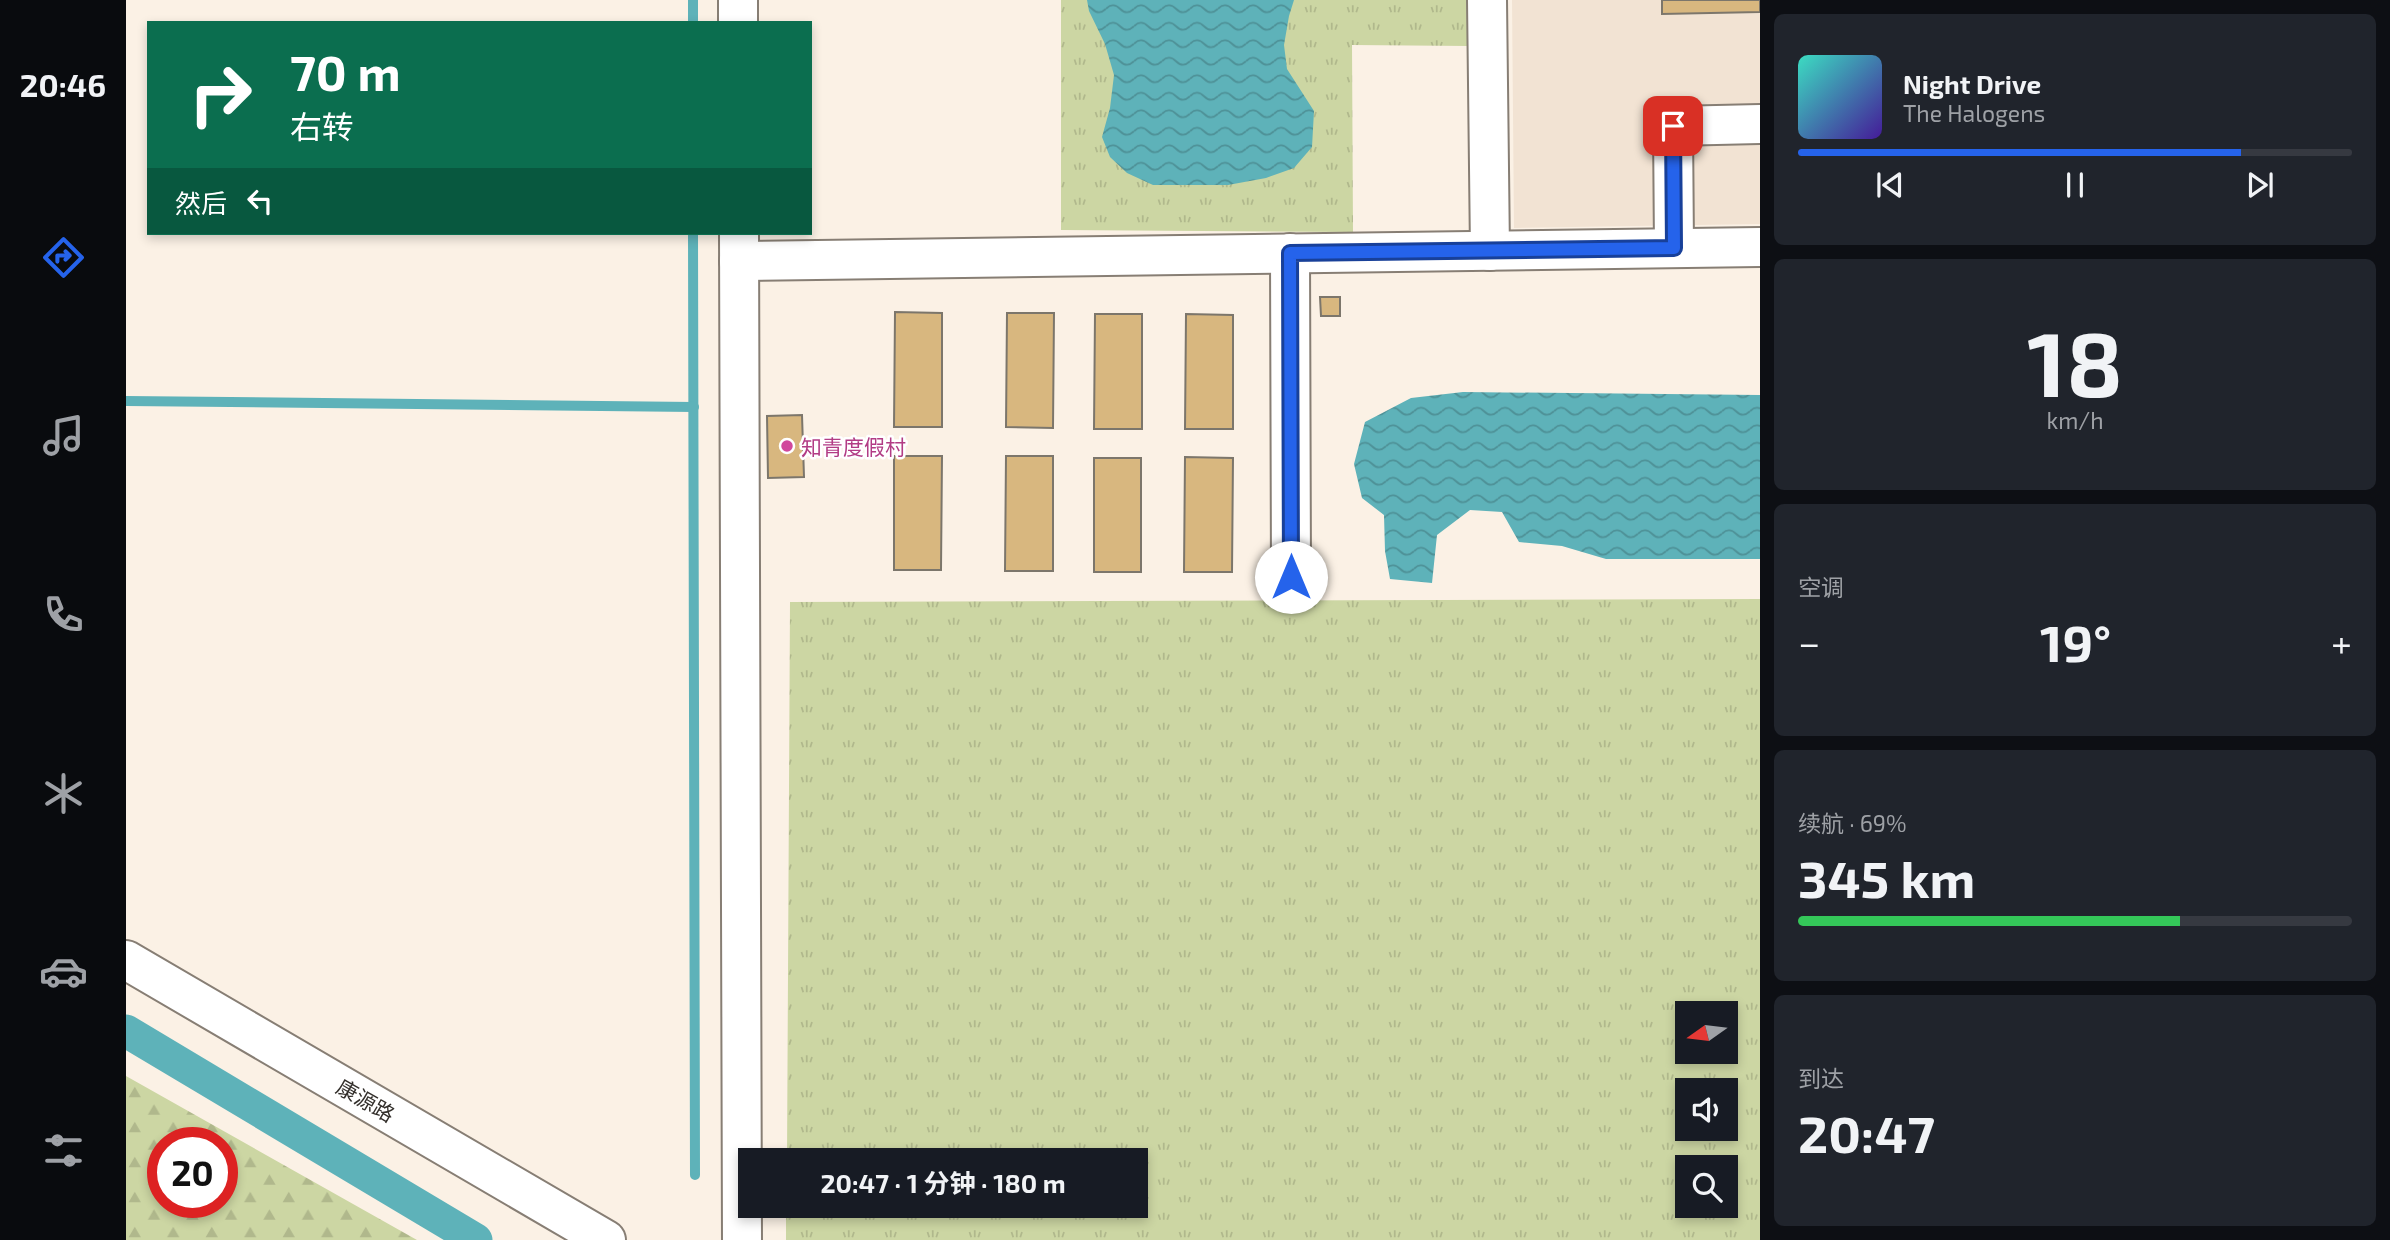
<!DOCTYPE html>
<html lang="zh">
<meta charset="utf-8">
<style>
body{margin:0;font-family:"Exo 2","Noto Sans SC",sans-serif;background:#20242c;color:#f1f3f6;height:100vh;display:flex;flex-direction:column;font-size:26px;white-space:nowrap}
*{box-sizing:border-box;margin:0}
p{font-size:23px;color:#9ea1a6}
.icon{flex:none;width:38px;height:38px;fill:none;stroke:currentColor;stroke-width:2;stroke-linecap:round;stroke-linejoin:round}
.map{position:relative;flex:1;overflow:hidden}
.drawer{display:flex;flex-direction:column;gap:14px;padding:14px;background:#0d0f14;width:630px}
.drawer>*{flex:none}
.top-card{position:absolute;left:21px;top:21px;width:665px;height:214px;border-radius:0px;box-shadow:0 4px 10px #0003;background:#0b6e4f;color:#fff;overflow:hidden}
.needle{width:46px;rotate:256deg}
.controls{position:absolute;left:1549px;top:1001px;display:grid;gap:14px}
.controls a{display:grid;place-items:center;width:63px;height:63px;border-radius:0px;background:#171b24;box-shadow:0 4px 10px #0003;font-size:35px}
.speed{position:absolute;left:21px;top:1127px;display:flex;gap:14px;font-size:35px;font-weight:700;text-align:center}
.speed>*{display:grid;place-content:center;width:91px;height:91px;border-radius:50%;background:#171b24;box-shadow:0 4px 10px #0003;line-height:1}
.speed .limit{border:10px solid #d22;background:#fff;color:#111}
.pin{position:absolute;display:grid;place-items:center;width:60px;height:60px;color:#fff;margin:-30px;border-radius:14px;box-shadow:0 4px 10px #0006}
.me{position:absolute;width:77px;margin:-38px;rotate:0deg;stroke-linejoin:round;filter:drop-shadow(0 0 5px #0008)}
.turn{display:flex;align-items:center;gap:24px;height:147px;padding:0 28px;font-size:32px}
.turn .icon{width:91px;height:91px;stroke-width:2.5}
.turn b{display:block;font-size:49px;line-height:60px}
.then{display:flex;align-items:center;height:66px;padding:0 28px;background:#0003;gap:14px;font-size:26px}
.big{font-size:52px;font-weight:700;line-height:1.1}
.drawer .widget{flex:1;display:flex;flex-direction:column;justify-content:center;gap:10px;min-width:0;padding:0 24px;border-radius:10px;background:#20242c}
.drawer .dial{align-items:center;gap:0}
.dial b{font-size:91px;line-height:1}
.song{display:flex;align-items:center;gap:21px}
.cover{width:84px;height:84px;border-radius:10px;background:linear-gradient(135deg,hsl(170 70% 55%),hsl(260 70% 35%))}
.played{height:7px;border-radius:4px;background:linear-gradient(90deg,#2563eb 80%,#363941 80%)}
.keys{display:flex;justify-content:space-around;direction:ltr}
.heat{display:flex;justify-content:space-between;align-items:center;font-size:38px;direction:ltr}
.charge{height:10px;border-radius:5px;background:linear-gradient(90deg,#34c759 69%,#363941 0)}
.trip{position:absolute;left:612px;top:1148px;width:410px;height:70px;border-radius:0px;background:#171b24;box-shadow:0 4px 10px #0003;font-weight:700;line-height:70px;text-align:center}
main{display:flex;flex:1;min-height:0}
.tabs{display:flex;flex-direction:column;width:126px;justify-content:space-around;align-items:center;background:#090b0e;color:#9ea1a6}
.tabs .icon{width:49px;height:49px}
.tabs .on{color:#2563eb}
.tabs b{font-size:32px;color:#f1f3f6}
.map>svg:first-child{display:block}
</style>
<main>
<nav class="tabs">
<b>20:46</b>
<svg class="icon on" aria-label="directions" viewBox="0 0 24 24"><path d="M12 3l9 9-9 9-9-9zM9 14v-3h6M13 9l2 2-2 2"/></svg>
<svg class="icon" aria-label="music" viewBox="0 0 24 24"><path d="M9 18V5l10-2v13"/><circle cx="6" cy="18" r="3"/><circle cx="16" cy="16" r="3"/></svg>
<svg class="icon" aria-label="phone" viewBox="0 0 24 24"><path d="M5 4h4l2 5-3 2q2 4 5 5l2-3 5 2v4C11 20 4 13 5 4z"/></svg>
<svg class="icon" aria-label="climate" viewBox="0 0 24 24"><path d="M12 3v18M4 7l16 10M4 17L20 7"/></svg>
<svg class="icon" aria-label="car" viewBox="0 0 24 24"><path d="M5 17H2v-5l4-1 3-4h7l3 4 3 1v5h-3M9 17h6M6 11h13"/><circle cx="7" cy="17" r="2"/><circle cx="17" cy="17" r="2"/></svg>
<svg class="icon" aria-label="filters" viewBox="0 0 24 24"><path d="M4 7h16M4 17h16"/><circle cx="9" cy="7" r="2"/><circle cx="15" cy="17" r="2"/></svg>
</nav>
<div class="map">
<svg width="1634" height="1240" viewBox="0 0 1634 1240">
<defs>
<pattern id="grass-tufts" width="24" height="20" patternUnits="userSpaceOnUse" patternTransform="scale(1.75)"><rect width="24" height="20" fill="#ccd6a3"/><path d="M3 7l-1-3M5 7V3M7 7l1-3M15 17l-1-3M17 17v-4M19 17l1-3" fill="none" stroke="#b0b88c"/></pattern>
<pattern id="forest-firs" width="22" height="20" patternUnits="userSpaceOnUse" patternTransform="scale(1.75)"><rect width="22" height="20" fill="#ccd6a3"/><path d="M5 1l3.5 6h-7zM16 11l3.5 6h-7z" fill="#b0b88c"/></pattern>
<pattern id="water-waves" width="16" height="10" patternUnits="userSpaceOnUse" patternTransform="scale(1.75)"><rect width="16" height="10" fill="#5eb2b9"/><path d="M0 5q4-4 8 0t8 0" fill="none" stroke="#4e9197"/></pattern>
</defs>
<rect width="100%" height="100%" fill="#fbf1e5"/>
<polygon fill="#f2e3d3" points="1386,0 1634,0 1634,224 1388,228"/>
<g fill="url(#grass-tufts)" fill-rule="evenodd">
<polygon points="935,0 1342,0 1343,46 1226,45 1227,232 935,230"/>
<path d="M 1634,599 L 1634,1240 L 660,1240 L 660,1206 L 1010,1206 L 1010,1160 L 661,1160 L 664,602 ZM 1561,1013 L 1600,1013 L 1600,1052 L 1561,1052 ZM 1561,1090 L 1600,1090 L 1600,1129 L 1561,1129 ZM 1561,1167 L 1600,1167 L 1600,1206 L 1561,1206 Z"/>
</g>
<path fill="url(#forest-firs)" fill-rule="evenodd" d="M 0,1076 L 291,1240 L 0,1240 ZM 37,1143 L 96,1143 L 96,1202 L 37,1202 Z"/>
<g fill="url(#water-waves)">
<polygon points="961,0 1168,0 1163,16 1158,45 1161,69 1188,111 1186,147 1168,168 1140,178 1102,185 1027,185 1001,173 984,157 976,137 984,108 988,75 979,44 963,11"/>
<polygon points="1337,392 1634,395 1634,559 1480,559 1436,546 1393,542 1376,512 1344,510 1311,535 1306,583 1264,579 1259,551 1258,515 1236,498 1228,464 1239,422 1285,398"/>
</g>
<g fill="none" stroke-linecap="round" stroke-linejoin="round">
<g stroke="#5eb2b9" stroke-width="10">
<polyline points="567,0 567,23"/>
<polyline points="567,233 569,1175"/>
<polyline points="0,401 568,407"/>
</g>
<polyline stroke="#5eb2b9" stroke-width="33" points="0,1031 350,1240"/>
</g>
<g fill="#d8b77f" stroke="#7c766b" stroke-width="2">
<polygon points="1536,0 1634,0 1634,12 1536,14"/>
<polygon points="1194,297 1214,297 1214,316 1195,316"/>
<polygon points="769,312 816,313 816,427 768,427"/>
<polygon points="881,313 928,313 927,428 880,427"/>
<polygon points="969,314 1016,314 1016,429 968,429"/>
<polygon points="1060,314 1107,315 1107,429 1059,429"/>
<polygon points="676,415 678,477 642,478 641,416"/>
<polygon points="768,456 816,456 815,570 768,570"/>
<polygon points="880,456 927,456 927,571 879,571"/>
<polygon points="1059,457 1107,458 1106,572 1058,572"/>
<rect x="968" y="458" width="47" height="114"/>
</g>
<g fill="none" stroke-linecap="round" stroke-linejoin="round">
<g stroke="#877e74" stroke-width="42">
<g id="minor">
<polyline points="612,0 612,23"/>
<polyline points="1361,0 1364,251"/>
<polyline points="613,233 616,1240"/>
<polyline points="1548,248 1547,126 1634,124"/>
<polyline points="1164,253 1165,577"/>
<polyline points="613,261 1634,247"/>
<polyline points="0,960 480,1240"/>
</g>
</g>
<use href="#minor" stroke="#fff" stroke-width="38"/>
</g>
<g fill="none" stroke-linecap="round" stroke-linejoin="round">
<g stroke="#184099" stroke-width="18">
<polyline id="route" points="1165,577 1164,253 1548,248 1547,126"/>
</g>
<use href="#route" stroke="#2563eb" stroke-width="12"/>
</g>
<circle fill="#d1479c" stroke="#fff" stroke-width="2.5" cx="661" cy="446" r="7"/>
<g text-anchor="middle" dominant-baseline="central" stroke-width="5" stroke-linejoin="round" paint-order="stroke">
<g font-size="21" fill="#b23c85" stroke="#fff" text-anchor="start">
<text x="675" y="446">知青度假村</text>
</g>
<g font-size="21" fill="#332f2b" stroke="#fff">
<text transform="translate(240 1100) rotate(30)">康源路</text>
</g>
</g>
</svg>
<div class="controls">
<a><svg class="needle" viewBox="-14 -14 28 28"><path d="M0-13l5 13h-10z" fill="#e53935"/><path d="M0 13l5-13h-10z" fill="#9ea1a6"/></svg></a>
<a><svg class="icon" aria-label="sound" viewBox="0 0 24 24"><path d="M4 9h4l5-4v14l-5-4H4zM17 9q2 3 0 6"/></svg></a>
<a><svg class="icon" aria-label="search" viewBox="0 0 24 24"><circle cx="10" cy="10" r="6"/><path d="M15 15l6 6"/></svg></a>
</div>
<div class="speed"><div class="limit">20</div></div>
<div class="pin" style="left:1547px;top:126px;background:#d93025"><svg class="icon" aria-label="arrive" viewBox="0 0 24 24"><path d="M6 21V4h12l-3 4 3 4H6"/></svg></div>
<svg class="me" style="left:1165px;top:577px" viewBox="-20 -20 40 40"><circle r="19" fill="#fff"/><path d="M0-13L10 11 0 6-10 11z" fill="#2563eb"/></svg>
<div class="trip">20:47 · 1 分钟 · 180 m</div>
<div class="top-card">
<div class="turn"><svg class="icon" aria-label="right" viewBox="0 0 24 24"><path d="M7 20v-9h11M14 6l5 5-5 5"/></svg><div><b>70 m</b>右转</div></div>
<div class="then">然后<svg class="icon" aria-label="left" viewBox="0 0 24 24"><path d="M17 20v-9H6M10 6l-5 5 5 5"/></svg></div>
</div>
</div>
<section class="drawer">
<div class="widget">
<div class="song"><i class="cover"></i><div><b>Night Drive</b><p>The Halogens</p></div></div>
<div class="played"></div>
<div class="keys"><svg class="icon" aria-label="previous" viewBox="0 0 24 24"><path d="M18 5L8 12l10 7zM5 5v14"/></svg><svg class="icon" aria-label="pause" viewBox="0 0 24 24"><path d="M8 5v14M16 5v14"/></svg><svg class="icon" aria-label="next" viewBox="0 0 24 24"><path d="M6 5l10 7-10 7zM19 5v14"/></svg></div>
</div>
<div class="widget dial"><b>18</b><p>km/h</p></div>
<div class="widget"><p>空调</p>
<div class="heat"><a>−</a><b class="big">19°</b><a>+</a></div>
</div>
<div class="widget"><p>续航 · 69%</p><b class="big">345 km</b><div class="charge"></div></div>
<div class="widget"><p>到达</p><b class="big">20:47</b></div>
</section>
</main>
